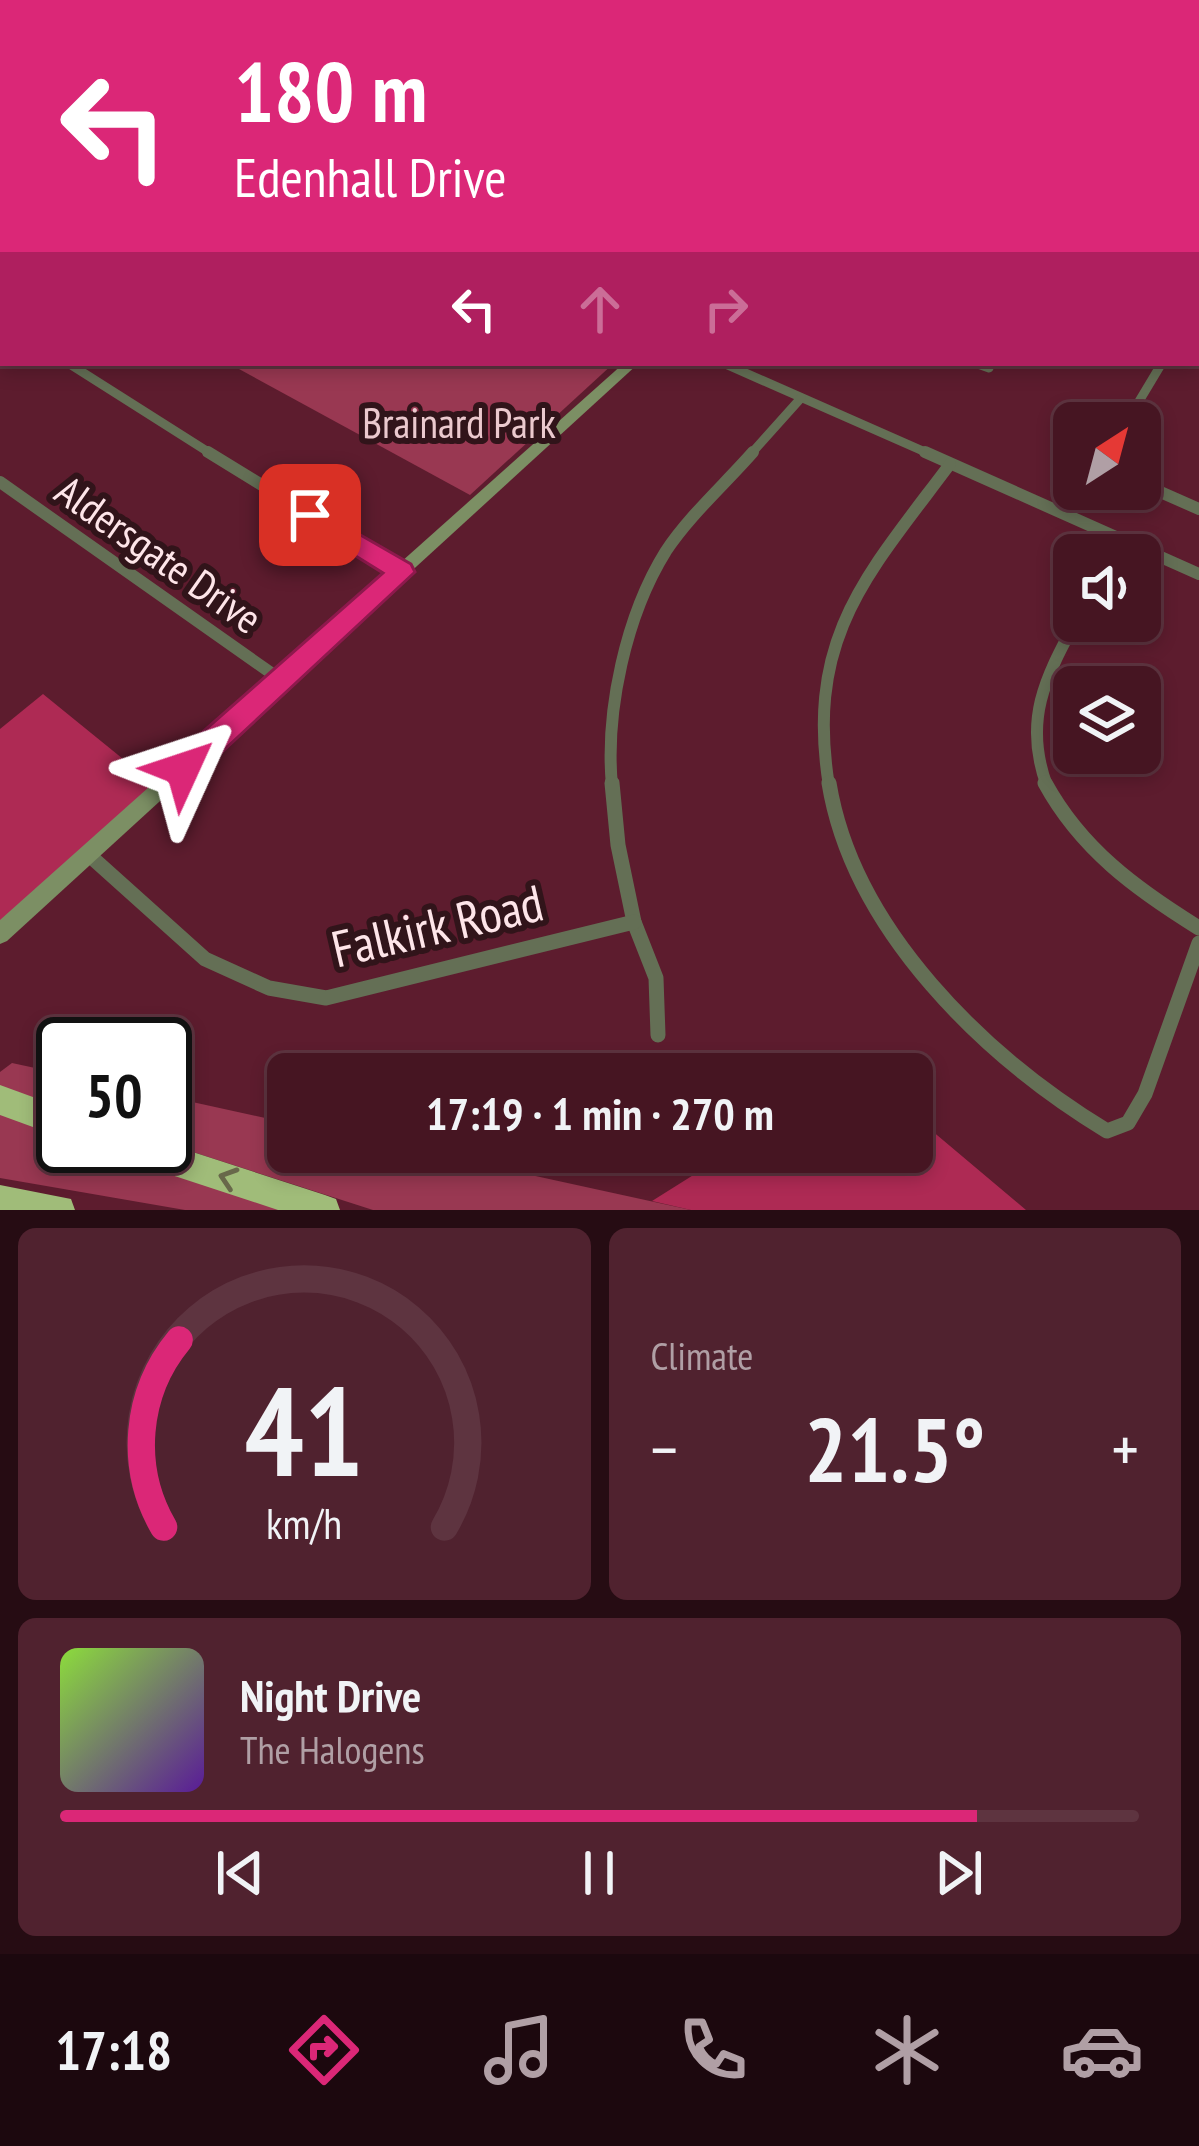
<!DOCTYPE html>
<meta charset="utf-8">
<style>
body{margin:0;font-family:"PT Sans Narrow",sans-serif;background:#50222f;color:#f1f3f6;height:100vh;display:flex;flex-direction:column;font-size:45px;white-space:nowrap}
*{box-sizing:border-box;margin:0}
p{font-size:39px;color:#b09fa5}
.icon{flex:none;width:66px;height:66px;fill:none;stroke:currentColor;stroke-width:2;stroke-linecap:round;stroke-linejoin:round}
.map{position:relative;height:1210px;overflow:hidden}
.side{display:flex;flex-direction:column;gap:18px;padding:18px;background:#260c13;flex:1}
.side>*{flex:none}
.top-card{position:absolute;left:0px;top:0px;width:1200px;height:366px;box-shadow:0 6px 18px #0003,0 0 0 3px #5e3440;background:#db2777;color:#fff;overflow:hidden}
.needle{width:78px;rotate:36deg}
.tools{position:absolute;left:1053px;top:402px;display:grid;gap:24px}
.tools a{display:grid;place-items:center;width:108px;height:108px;border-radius:18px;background:#461522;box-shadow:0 6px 18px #0003,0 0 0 3px #5e3440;font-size:60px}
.speed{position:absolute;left:36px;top:1017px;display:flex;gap:24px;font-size:60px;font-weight:700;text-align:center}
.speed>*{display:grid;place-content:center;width:156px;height:156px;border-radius:50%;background:#461522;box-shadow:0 6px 18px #0003,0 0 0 3px #5e3440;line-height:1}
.speed .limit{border:6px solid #111;border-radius:18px;background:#fff;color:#111}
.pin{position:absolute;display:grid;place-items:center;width:102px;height:102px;color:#fff;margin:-51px;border-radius:24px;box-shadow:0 6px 18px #0006}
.me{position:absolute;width:132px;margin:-66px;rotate:48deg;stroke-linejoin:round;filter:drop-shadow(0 0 9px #0008)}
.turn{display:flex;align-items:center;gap:42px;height:252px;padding:0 36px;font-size:54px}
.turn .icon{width:156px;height:156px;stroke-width:2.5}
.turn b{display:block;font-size:84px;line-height:102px}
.lanes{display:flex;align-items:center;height:114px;padding:0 36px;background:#0003;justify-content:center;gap:60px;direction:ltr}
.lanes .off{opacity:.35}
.big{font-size:90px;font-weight:700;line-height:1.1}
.side .card{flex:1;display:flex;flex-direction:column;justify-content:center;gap:18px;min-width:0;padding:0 42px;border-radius:18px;background:#50222f}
.side .dial{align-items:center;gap:0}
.dial svg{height:312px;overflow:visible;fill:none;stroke:#5e3440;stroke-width:7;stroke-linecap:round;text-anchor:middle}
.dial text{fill:#f1f3f6;stroke:none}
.song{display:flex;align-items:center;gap:36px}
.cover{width:144px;height:144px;border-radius:18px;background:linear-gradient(135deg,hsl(90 70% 55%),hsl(270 70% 35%))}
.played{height:12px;border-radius:6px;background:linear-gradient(90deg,#db2777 85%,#5e3440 85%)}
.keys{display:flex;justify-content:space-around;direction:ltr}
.heat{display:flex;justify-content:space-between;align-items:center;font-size:66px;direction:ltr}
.side .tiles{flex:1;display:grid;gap:18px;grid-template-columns:1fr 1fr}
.card:last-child{grid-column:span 2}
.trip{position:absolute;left:267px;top:1053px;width:666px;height:120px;border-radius:18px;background:#461522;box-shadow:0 6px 18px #0003,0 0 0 3px #5e3440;font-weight:700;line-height:120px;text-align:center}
.tabs{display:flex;height:192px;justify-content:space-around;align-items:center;background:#1c080e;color:#b09fa5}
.tabs .icon{width:84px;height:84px}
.tabs .current{color:#db2777}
.tabs b{font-size:54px;color:#f1f3f6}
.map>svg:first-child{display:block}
</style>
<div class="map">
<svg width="1199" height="1210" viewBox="0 0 1199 1210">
<rect width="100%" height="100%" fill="#5d1c2e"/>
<g fill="#993852">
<polygon points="228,363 614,363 470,495"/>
<polygon points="12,1063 63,1074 63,1110 0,1089 0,1072"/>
<polygon points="165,1096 288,1123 288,1152 426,1152 691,1210 373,1210 165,1143"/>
<polygon points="0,1113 63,1134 63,1146 98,1146 294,1210 185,1210 0,1178"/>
</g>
<g fill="#ae2a54">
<polygon points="43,694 160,789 0,934 0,729"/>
<polygon points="912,1114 1026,1210 691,1210 652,1201 730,1152 912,1152"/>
</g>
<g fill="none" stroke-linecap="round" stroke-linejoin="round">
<polyline stroke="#646f55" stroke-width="9" points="1069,515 1085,489"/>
<g stroke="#646f55" stroke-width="8">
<polyline points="1,0 7,3"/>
<polyline points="116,0 122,3"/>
<polyline points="241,0 250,3"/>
<polyline points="395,0 404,3"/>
<polyline points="569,0 579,3"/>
<polyline points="141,3 148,0"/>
<polyline points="790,3 794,0"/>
<polyline points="904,3 908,0"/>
</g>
<g stroke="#646f55" stroke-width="9">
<polyline points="68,363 213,455"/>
<polyline points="723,363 932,455"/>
<polyline points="975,363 989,368"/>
<polyline points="1126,423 1162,363"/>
<polyline points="750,455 801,398"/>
</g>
<g stroke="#646f55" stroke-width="12">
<polyline points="208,452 402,571"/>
<polyline points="925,452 1199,574"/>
<polyline points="0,482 281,680"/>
<polyline points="1140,483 1199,509"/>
<polyline points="1111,555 1120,538"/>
<path d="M 612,786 C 605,711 626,615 666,551 C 689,516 725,484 753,452"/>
<path d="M 829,786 C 805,637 867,575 950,464"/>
<path d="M 1047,786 C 1023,721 1045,678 1076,621"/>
</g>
<g stroke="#646f55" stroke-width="15">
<polyline points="612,783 618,845 634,922 656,978 658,1035"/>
<path d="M 829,783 C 853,930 985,1057 1107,1131 L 1128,1123 L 1145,1094 L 1199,943"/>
<path d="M 1045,783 C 1081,849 1136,889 1199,928"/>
<polyline points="88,854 205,959 269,988 326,998 634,922"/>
</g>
<g fill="#7c8f64" fill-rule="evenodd">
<polygon points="1035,0 1033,3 1024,3 1026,0"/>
<polygon points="624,363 639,363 7,941 0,944 0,920"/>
</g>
<g fill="#a0bc79" fill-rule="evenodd">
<polygon points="0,1085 63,1108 63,1138 0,1115"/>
<polygon points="165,1143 325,1195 336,1199 340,1210 278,1210 129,1161 118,1157 114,1146 165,1146"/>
<polygon points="0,1185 71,1199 75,1210 0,1210"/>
</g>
</g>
<defs><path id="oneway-chevron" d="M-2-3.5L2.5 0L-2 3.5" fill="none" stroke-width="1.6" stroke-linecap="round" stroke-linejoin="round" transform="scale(3)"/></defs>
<use stroke="#68684a" href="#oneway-chevron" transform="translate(228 1178) rotate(-162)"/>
<polygon fill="#db2777" stroke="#8e194d" stroke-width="3" points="310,506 411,564 415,572 194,778 183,782 172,778 168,769 172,759 383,573 301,522 298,515"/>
<g text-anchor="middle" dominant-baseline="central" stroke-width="12" stroke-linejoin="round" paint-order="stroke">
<g font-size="42" fill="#ebc9ce" stroke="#31141a">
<text x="459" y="422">Brainard Park</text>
</g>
<g font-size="42" fill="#fee5e9" stroke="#31141a">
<text transform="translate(159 554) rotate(35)">Aldersgate Drive</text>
</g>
<g font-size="51" fill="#fee5e9" stroke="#31141a">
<text transform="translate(437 925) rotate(-13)">Falkirk Road</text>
</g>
</g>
</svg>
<div class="tools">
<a><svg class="needle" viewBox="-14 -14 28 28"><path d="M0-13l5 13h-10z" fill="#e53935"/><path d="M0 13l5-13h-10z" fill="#b09fa5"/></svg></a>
<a><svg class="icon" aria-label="sound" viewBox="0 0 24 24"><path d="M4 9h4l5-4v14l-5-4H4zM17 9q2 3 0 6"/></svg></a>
<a><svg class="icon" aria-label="layers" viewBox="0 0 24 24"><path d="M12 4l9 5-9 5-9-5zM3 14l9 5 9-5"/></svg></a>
</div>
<div class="speed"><div class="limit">50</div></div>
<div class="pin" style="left:310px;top:515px;background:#d93025"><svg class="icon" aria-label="arrive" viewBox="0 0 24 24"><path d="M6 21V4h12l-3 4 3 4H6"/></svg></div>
<svg class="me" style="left:183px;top:769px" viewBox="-20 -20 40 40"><path d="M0-17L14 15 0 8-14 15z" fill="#db2777" stroke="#fff" stroke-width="4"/></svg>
<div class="trip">17:19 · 1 min · 270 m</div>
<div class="top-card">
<div class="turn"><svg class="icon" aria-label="left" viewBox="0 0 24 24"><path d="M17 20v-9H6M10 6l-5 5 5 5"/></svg><div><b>180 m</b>Edenhall Drive</div></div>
<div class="lanes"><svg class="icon" aria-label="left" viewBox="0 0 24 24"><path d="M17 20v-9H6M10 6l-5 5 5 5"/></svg><svg class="icon off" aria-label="ahead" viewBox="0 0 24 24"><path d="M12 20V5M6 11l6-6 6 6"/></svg><svg class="icon off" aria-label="right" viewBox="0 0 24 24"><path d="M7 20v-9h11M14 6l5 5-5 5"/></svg></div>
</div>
</div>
<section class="side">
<div class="tiles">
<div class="card dial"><svg viewBox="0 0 100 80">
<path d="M14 69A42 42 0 1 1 86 69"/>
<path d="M14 69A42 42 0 0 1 18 21" stroke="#db2777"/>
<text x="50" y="56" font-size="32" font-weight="700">41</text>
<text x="50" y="72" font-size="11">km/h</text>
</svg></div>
<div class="card"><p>Climate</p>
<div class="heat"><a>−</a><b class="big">21.5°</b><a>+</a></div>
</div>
<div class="card">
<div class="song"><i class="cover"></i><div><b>Night Drive</b><p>The Halogens</p></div></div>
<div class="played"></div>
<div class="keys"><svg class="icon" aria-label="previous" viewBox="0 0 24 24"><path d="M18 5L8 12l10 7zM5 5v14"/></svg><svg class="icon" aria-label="pause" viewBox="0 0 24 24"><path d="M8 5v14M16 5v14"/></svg><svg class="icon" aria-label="next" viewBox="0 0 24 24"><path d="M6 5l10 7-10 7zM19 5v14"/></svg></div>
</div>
</div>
</section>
<nav class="tabs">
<b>17:18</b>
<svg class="icon current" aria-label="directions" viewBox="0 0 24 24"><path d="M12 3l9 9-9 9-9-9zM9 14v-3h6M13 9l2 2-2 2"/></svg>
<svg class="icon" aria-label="music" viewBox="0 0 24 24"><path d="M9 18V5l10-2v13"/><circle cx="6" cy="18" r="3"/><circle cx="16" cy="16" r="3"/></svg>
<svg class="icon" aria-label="phone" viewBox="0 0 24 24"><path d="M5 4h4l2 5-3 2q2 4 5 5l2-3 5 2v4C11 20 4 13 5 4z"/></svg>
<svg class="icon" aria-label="climate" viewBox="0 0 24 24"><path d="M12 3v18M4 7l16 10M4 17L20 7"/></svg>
<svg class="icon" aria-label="car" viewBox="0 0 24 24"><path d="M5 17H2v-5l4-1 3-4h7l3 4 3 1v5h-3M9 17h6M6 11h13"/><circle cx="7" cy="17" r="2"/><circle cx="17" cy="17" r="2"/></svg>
</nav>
